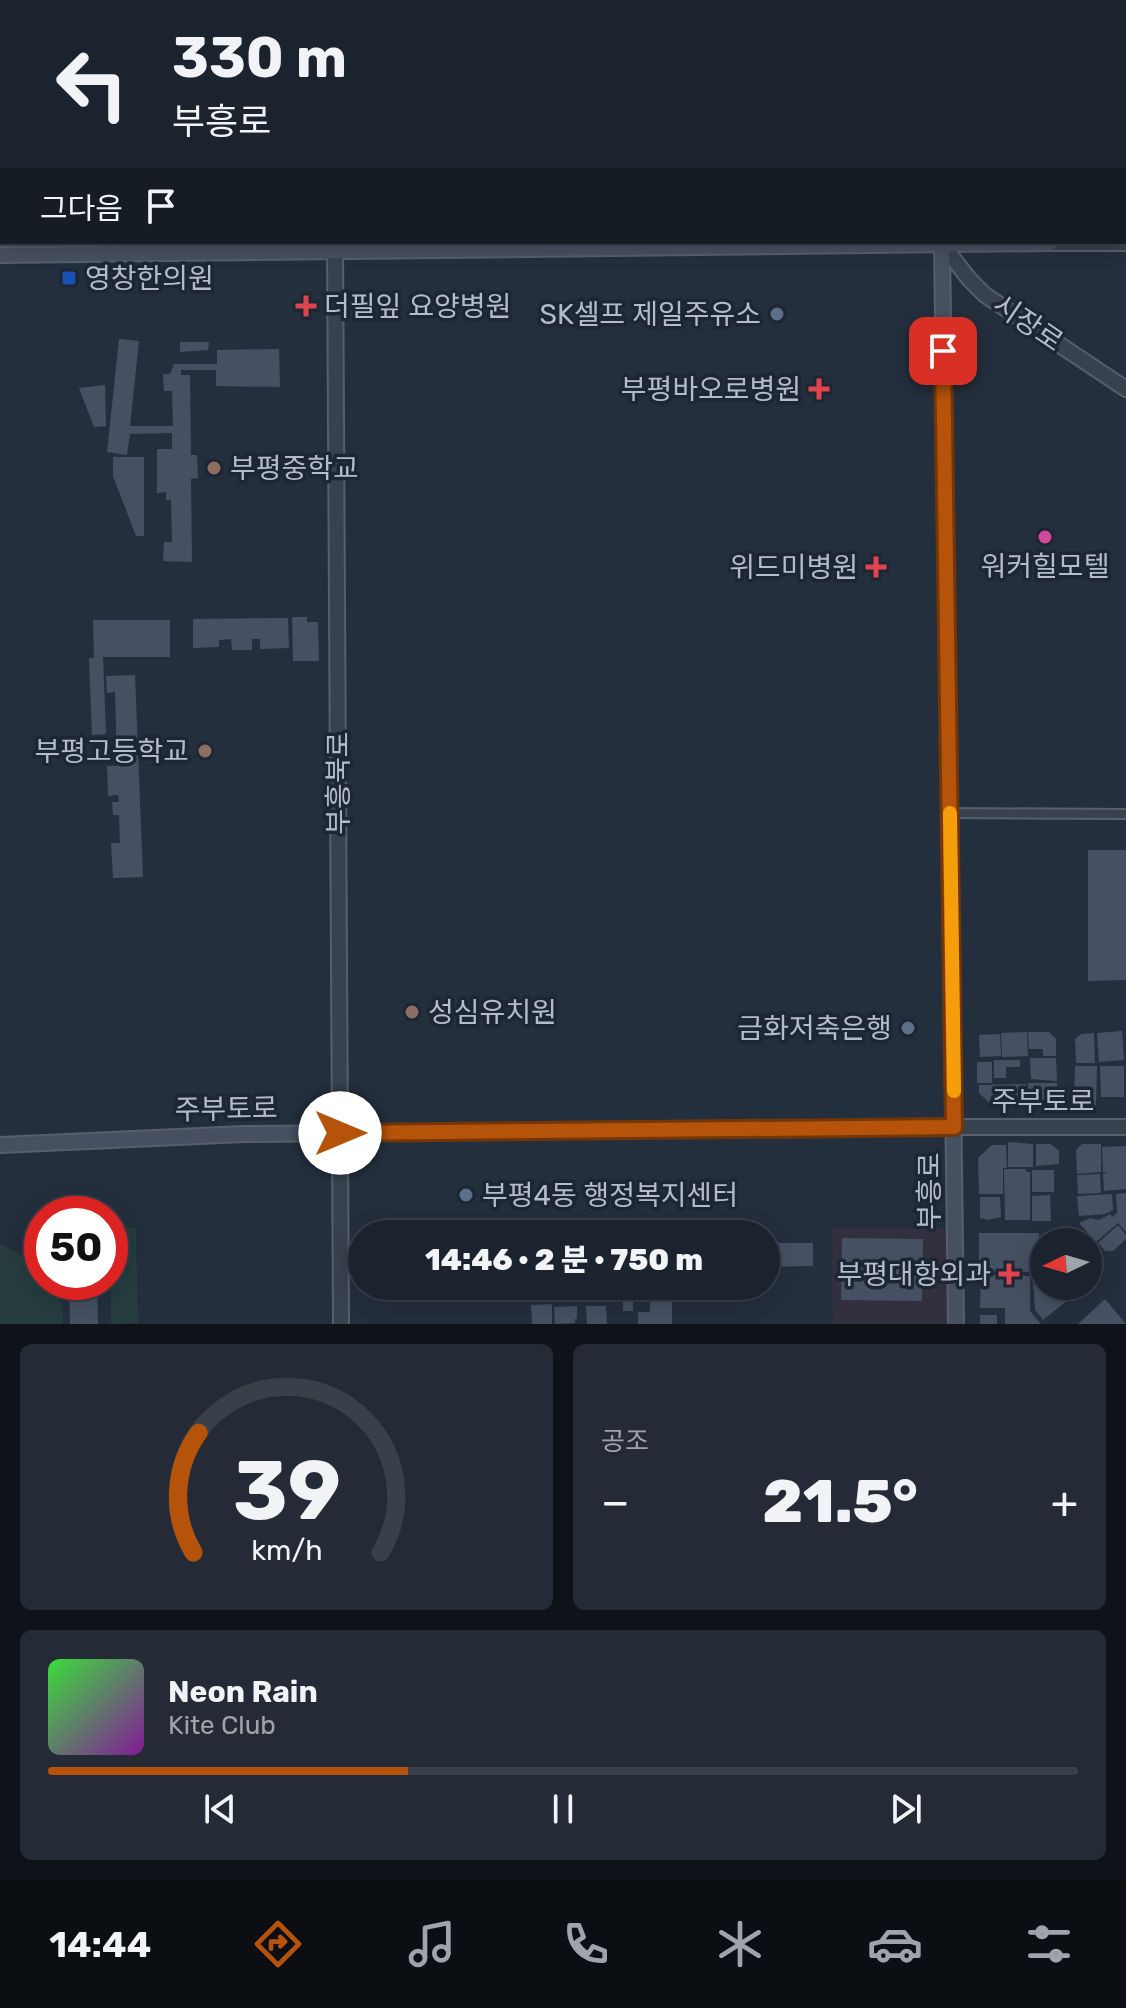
<!DOCTYPE html>
<html lang="ko">
<meta charset="utf-8">
<style>
body{margin:0;font-family:Rubik,"Noto Sans KR",sans-serif;background:#242b36;color:#f1f3f6;height:100vh;display:flex;flex-direction:column;font-size:30px;white-space:nowrap}
*{box-sizing:border-box;margin:0}
p{font-size:26px;color:#a0a4aa}
.icon{flex:none;width:44px;height:44px;fill:none;stroke:currentColor;stroke-width:2;stroke-linecap:round;stroke-linejoin:round}
.map{position:relative;height:1324px;overflow:hidden}
.drawer{display:flex;flex-direction:column;gap:20px;padding:20px;background:#0f1319;flex:1}
.drawer>*{flex:none}
.hud{position:absolute;left:0px;top:0px;width:1126px;height:244px;box-shadow:0 4px 20px #0003,0 0 0 2px #39404a;background:#1b232e;color:#f1f3f6;overflow:hidden}
.needle{width:52px;rotate:265deg}
.tools{position:absolute;left:1030px;top:1228px;display:grid;gap:16px}
.tools a{display:grid;place-items:center;width:72px;height:72px;border-radius:50%;background:#1b232e;box-shadow:0 4px 20px #0003,0 0 0 2px #39404a;font-size:40px}
.speed{position:absolute;left:24px;top:1196px;display:flex;gap:16px;font-size:40px;font-weight:700;text-align:center}
.speed>*{display:grid;place-content:center;width:104px;height:104px;border-radius:50%;background:#1b232e;box-shadow:0 4px 20px #0003,0 0 0 2px #39404a;line-height:1}
.speed .limit{border:12px solid #d22;background:#fff;color:#111}
.pin{position:absolute;display:grid;place-items:center;width:68px;height:68px;color:#fff;margin:-34px;border-radius:16px;box-shadow:0 4px 12px #0006}
.me{position:absolute;width:88px;margin:-44px;rotate:90deg;stroke-linejoin:round;filter:drop-shadow(0 0 6px #0008)}
.turn{display:flex;align-items:center;gap:28px;height:168px;padding:0 40px;font-size:36px}
.turn .icon{width:104px;height:104px;stroke-width:2.5}
.turn b{display:block;font-size:56px;line-height:68px}
.then{display:flex;align-items:center;height:76px;padding:0 40px;background:#0003;gap:16px;font-size:30px}
.big{font-size:60px;font-weight:800;line-height:1.1}
.drawer .tile{flex:1;display:flex;flex-direction:column;justify-content:center;gap:12px;min-width:0;padding:0 28px;border-radius:12px;background:#242b36}
.drawer .dial{align-items:center;gap:0}
.dial svg{height:208px;overflow:visible;fill:none;stroke:#39404a;stroke-width:7;stroke-linecap:round;text-anchor:middle}
.dial text{fill:#f1f3f6;stroke:none}
.song{display:flex;align-items:center;gap:24px}
.cover{width:96px;height:96px;border-radius:12px;background:linear-gradient(135deg,hsl(120 70% 55%),hsl(290 70% 35%))}
.played{height:8px;border-radius:4px;background:linear-gradient(90deg,#b45309 35%,#39404a 35%)}
.keys{display:flex;justify-content:space-around;direction:ltr}
.heat{display:flex;justify-content:space-between;align-items:center;font-size:44px;direction:ltr}
.drawer .tiles{flex:1;display:grid;gap:20px;grid-template-columns:1fr 1fr}
.tile:last-child{grid-column:span 2}
.trip{position:absolute;left:348px;top:1220px;width:432px;height:80px;border-radius:40px;background:#1b232e;box-shadow:0 4px 20px #0003,0 0 0 2px #39404a;font-weight:800;line-height:80px;text-align:center}
.tab-bar{display:flex;height:128px;justify-content:space-around;align-items:center;background:#0b0e12;color:#a0a4aa}
.tab-bar .icon{width:56px;height:56px}
.tab-bar .active{color:#b45309}
.tab-bar b{font-size:36px;color:#f1f3f6}
.map>svg:first-child{display:block}
</style>
<div class="map">
<svg width="1126" height="1324" viewBox="0 0 1126 1324">
<rect width="100%" height="100%" fill="#242f3e"/>
<polygon fill="#32303f" points="832,1228 955,1228 956,1324 833,1324"/>
<g fill="#263c3f">
<polygon points="136,1228 138,1323 111,1324 110,1229"/>
<polygon points="0,1244 20,1254 42,1274 42,1282 47,1282 62,1304 63,1324 0,1324"/>
</g>
<g fill="#455162">
<polygon points="119,339 139,341 130,426 173,426 172,391 164,391 163,374 170,374 174,364 217,364 217,350 279,349 280,387 216,386 216,370 181,370 181,375 190,375 191,455 197,455 198,478 191,479 192,562 163,561 164,542 172,542 171,500 166,500 166,492 157,493 157,449 172,449 172,433 130,434 127,455 107,452"/>
<polygon points="180,342 209,342 208,350 180,352"/>
<polygon points="105,385 106,426 94,427 79,388"/>
<polygon points="113,457 144,457 144,536 136,536 113,476"/>
<polygon points="292,617 307,617 307,622 318,622 319,661 293,661"/>
<polygon points="288,618 289,648 260,649 260,639 252,639 252,650 232,650 231,639 219,640 219,647 193,648 193,619"/>
<polygon points="93,620 170,620 170,657 103,657 106,734 92,735 89,658 94,658"/>
<polygon points="135,675 143,877 113,878 111,843 120,843 119,815 113,815 112,802 119,802 118,795 108,796 107,766 117,766 115,692 107,693 106,676"/>
<polygon points="1088,850 1126,850 1126,980 1088,981"/>
<polygon points="1122,1031 1124,1060 1099,1062 1097,1033"/>
<polygon points="1027,1032 1028,1056 1002,1057 1001,1033"/>
<polygon points="1028,1032 1049,1032 1056,1039 1056,1056 1043,1056 1043,1049 1029,1049"/>
<polygon points="1094,1033 1095,1063 1076,1063 1075,1039 1081,1034"/>
<polygon points="1000,1034 1001,1056 980,1057 979,1035"/>
<polygon points="1030,1058 1056,1058 1057,1081 1031,1079"/>
<polygon points="994,1060 1020,1060 1020,1067 1006,1067 1006,1078 994,1078"/>
<rect x="977" y="1062" width="15" height="21"/>
<polygon points="1075,1066 1097,1066 1096,1106 1081,1105 1074,1099"/>
<polygon points="1100,1066 1124,1066 1124,1097 1101,1097"/>
<polygon points="1028,1083 1057,1083 1058,1098 1050,1106 1029,1107"/>
<polygon points="1026,1084 1026,1105 993,1106 979,1093 979,1085"/>
<polygon points="1008,1142 1033,1144 1033,1167 1008,1167"/>
<polygon points="1036,1144 1051,1144 1059,1151 1059,1164 1036,1166"/>
<polygon points="1082,1144 1101,1144 1101,1172 1077,1174 1076,1150"/>
<polygon points="992,1145 1006,1145 1007,1168 1003,1168 1003,1194 979,1194 978,1158"/>
<polygon points="1126,1146 1126,1189 1104,1191 1103,1174 1107,1173 1103,1172 1102,1147"/>
<polygon points="1004,1169 1026,1169 1026,1172 1030,1172 1030,1220 1005,1220"/>
<rect x="1032" y="1170" width="22" height="22"/>
<polygon points="1100,1174 1101,1193 1078,1194 1077,1175"/>
<polygon points="1126,1193 1126,1232 1118,1223 1096,1242 1079,1223 1090,1218 1099,1220 1110,1214 1112,1217 1117,1213 1116,1194"/>
<polygon points="1112,1194 1113,1210 1105,1214 1079,1216 1077,1196"/>
<polygon points="1050,1195 1051,1221 1032,1221 1032,1196"/>
<polygon points="980,1197 1000,1197 1001,1217 988,1220 980,1218"/>
<polygon points="1118,1225 1126,1235 1126,1239 1113,1251 1105,1251 1098,1243"/>
<polygon points="979,1233 1039,1233 1038,1272 979,1271"/>
<polygon points="842,1238 923,1239 922,1301 841,1300"/>
<polygon points="766,1243 813,1243 813,1266 766,1267"/>
<polygon points="981,1275 1030,1276 1030,1311 1041,1324 1005,1324 1005,1308 980,1308"/>
<polygon points="1039,1275 1044,1278 1044,1286 1057,1286 1068,1300 1043,1320 1035,1310 1033,1279"/>
<polygon points="69,1282 97,1282 98,1324 70,1324"/>
<polygon points="531,1286 572,1286 572,1292 532,1292"/>
<rect x="623" y="1286" width="10" height="25"/>
<polygon points="643,1286 672,1286 672,1324 638,1324 638,1312 650,1312 650,1294 643,1294"/>
<polygon points="1105,1299 1126,1324 1078,1324"/>
<polygon points="552,1304 552,1324 532,1324 531,1305"/>
<polygon points="577,1306 577,1319 575,1319 575,1323 555,1324 554,1307"/>
<polygon points="586,1306 606,1306 607,1324 587,1324"/>
<rect x="980" y="1315" width="17" height="9"/>
</g>
<g fill="none" stroke-linecap="round" stroke-linejoin="round">
<g stroke="#565f6c" stroke-width="12">
<polyline id="pedestrian" points="950,813 1126,814"/>
</g>
<g stroke="#565f6c" stroke-width="15">
<g id="minor">
<polyline points="604,0 604,2"/>
<polyline points="821,0 821,2"/>
</g>
</g>
<g stroke="#565f6c" stroke-width="18">
<g id="tertiary">
<polyline points="333,0 333,2"/>
<polyline points="335,242 341,1324"/>
<polyline points="1050,243 1126,243"/>
<polyline points="942,244 969,279 985,295 1126,389"/>
<polyline points="954,1127 1126,1127"/>
</g>
</g>
<g stroke="#565f6c" stroke-width="18">
<g id="secondary">
<polyline points="941,0 941,2"/>
<polyline points="942,242 956,1324"/>
<polyline points="0,255 1050,243"/>
<polyline points="0,1145 244,1134 954,1127"/>
</g>
</g>
<use href="#pedestrian" stroke="#38414e" stroke-width="8"/>
<use href="#minor" stroke="#38414e" stroke-width="11"/>
<use href="#tertiary" stroke="#38414e" stroke-width="14"/>
<use href="#secondary" stroke="#465061" stroke-width="14"/>
</g>
<g fill="none" stroke-linecap="round" stroke-linejoin="round">
<g stroke="#753606" stroke-width="20">
<polyline id="route" points="340,1133 954,1127 943,351"/>
</g>
<use href="#route" stroke="#b45309" stroke-width="14"/>
<polyline stroke="#f59e0b" stroke-width="14" points="950,813 954,1091"/>
</g>
<rect fill="#1a4fb4" stroke="#1d2633" stroke-width="3" x="61" y="270" width="16" height="16" rx="4"/>
<g fill="#e0444e" stroke="#1d2633" stroke-width="3">
<path d="M302 294h8v8h8v8h-8v8h-8v-8h-8v-8h8z"/>
<path d="M815 377h8v8h8v8h-8v8h-8v-8h-8v-8h8z"/>
<path d="M872 555h8v8h8v8h-8v8h-8v-8h-8v-8h8z"/>
<path d="M1005 1262h8v8h8v8h-8v8h-8v-8h-8v-8h8z"/>
</g>
<g fill="#5c6f8a" stroke="#1d2633" stroke-width="3">
<circle cx="777" cy="314" r="8"/>
<circle cx="908" cy="1028" r="8"/>
<circle cx="466" cy="1195" r="8"/>
</g>
<g fill="#8d6e63" stroke="#1d2633" stroke-width="3">
<circle cx="214" cy="468" r="8"/>
<circle cx="205" cy="751" r="8"/>
<circle cx="412" cy="1012" r="8"/>
</g>
<circle fill="#d1479c" stroke="#1d2633" stroke-width="3" cx="1045" cy="537" r="8"/>
<g text-anchor="middle" dominant-baseline="central" stroke-width="7" stroke-linejoin="round" paint-order="stroke">
<g font-size="28" fill="#b4bcc9" stroke="#1d2633" text-anchor="end">
<text x="85" y="278" text-anchor="start">영창한의원</text>
<text x="324" y="306" text-anchor="start">더필잎 요양병원</text>
<text x="761" y="314">SK셀프 제일주유소</text>
<text x="801" y="389">부평바오로병원</text>
<text x="230" y="468" text-anchor="start">부평중학교</text>
<text x="1045" y="566" text-anchor="middle">워커힐모텔</text>
<text x="858" y="567">위드미병원</text>
<text x="189" y="751">부평고등학교</text>
<text x="428" y="1012" text-anchor="start">성심유치원</text>
<text x="892" y="1028">금화저축은행</text>
<text x="482" y="1195" text-anchor="start">부평4동 행정복지센터</text>
<text x="991" y="1274">부평대항외과</text>
</g>
<g font-size="28" fill="#b4bcc9" stroke="#1d2633">
<text transform="translate(1028 323) rotate(34)">시장로</text>
<text transform="translate(338 783) rotate(-90)">부흥북로</text>
<text x="1043" y="1101">주부토로</text>
<text transform="translate(226 1109) rotate(-1)">주부토로</text>
<text transform="translate(929 1191) rotate(-90)">부흥로</text>
</g>
</g>
</svg>
<div class="tools">
<a><svg class="needle" viewBox="-14 -14 28 28"><path d="M0-13l5 13h-10z" fill="#e53935"/><path d="M0 13l5-13h-10z" fill="#a0a4aa"/></svg></a>
</div>
<div class="speed"><div class="limit">50</div></div>
<div class="pin" style="left:943px;top:351px;background:#d93025"><svg class="icon" aria-label="arrive" viewBox="0 0 24 24"><path d="M6 21V4h12l-3 4 3 4H6"/></svg></div>
<svg class="me" style="left:340px;top:1133px" viewBox="-20 -20 40 40"><circle r="19" fill="#fff"/><path d="M0-13L10 11 0 6-10 11z" fill="#b45309"/></svg>
<div class="trip">14:46 · 2 분 · 750 m</div>
<div class="hud">
<div class="turn"><svg class="icon" aria-label="left" viewBox="0 0 24 24"><path d="M17 20v-9H6M10 6l-5 5 5 5"/></svg><div><b>330 m</b>부흥로</div></div>
<div class="then">그다음<svg class="icon" aria-label="arrive" viewBox="0 0 24 24"><path d="M6 21V4h12l-3 4 3 4H6"/></svg></div>
</div>
</div>
<section class="drawer">
<div class="tiles">
<div class="tile dial"><svg viewBox="0 0 100 80">
<path d="M14 69A42 42 0 1 1 86 69"/>
<path d="M14 69A42 42 0 0 1 16 23" stroke="#b45309"/>
<text x="50" y="56" font-size="32" font-weight="700">39</text>
<text x="50" y="72" font-size="11">km/h</text>
</svg></div>
<div class="tile"><p>공조</p>
<div class="heat"><a>−</a><b class="big">21.5°</b><a>+</a></div>
</div>
<div class="tile">
<div class="song"><i class="cover"></i><div><b>Neon Rain</b><p>Kite Club</p></div></div>
<div class="played"></div>
<div class="keys"><svg class="icon" aria-label="previous" viewBox="0 0 24 24"><path d="M18 5L8 12l10 7zM5 5v14"/></svg><svg class="icon" aria-label="pause" viewBox="0 0 24 24"><path d="M8 5v14M16 5v14"/></svg><svg class="icon" aria-label="next" viewBox="0 0 24 24"><path d="M6 5l10 7-10 7zM19 5v14"/></svg></div>
</div>
</div>
</section>
<nav class="tab-bar">
<b>14:44</b>
<svg class="icon active" aria-label="directions" viewBox="0 0 24 24"><path d="M12 3l9 9-9 9-9-9zM9 14v-3h6M13 9l2 2-2 2"/></svg>
<svg class="icon" aria-label="music" viewBox="0 0 24 24"><path d="M9 18V5l10-2v13"/><circle cx="6" cy="18" r="3"/><circle cx="16" cy="16" r="3"/></svg>
<svg class="icon" aria-label="phone" viewBox="0 0 24 24"><path d="M5 4h4l2 5-3 2q2 4 5 5l2-3 5 2v4C11 20 4 13 5 4z"/></svg>
<svg class="icon" aria-label="climate" viewBox="0 0 24 24"><path d="M12 3v18M4 7l16 10M4 17L20 7"/></svg>
<svg class="icon" aria-label="car" viewBox="0 0 24 24"><path d="M5 17H2v-5l4-1 3-4h7l3 4 3 1v5h-3M9 17h6M6 11h13"/><circle cx="7" cy="17" r="2"/><circle cx="17" cy="17" r="2"/></svg>
<svg class="icon" aria-label="filters" viewBox="0 0 24 24"><path d="M4 7h16M4 17h16"/><circle cx="9" cy="7" r="2"/><circle cx="15" cy="17" r="2"/></svg>
</nav>
